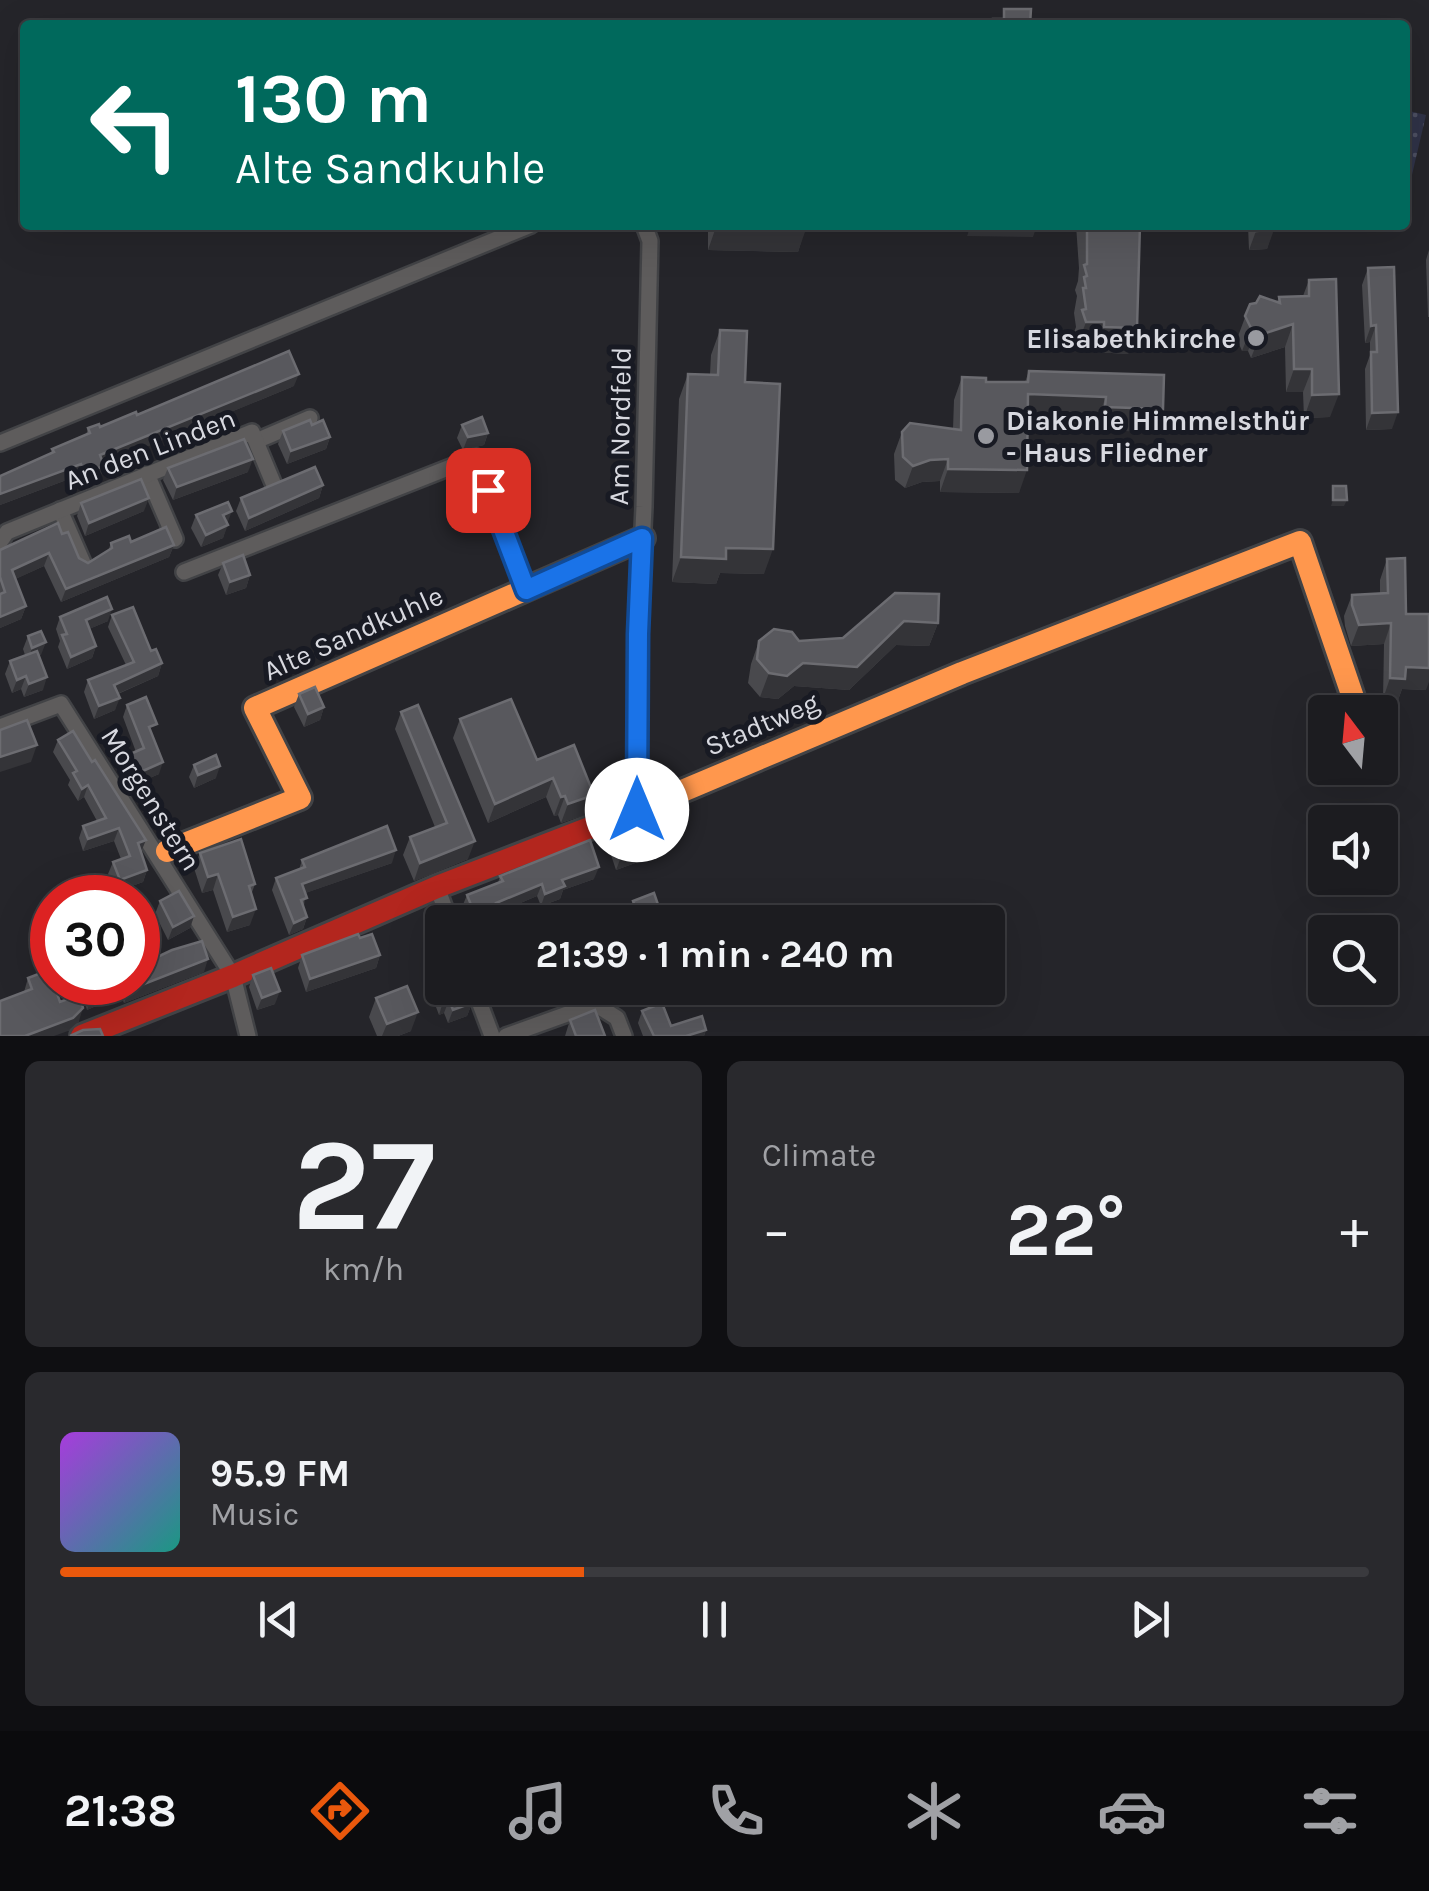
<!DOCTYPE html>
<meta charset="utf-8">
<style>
body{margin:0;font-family:Karla,sans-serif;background:#29292d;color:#f1f3f6;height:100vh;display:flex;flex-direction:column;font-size:38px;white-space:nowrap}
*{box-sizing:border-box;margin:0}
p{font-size:32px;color:#a0a1a5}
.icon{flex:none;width:55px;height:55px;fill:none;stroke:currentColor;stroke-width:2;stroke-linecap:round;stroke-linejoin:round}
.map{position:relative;height:1036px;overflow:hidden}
.drawer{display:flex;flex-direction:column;gap:25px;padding:25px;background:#0f0f12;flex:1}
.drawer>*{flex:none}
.guide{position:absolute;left:20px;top:20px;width:1390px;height:210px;border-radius:10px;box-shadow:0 10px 40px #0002,0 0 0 2px #3a3a3e;background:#00695c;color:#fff;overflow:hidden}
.needle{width:65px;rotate:344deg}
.tools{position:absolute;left:1308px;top:695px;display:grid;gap:20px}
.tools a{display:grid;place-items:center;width:90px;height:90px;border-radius:10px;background:#1c1c20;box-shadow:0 10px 40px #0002,0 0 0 2px #3a3a3e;font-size:50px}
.speed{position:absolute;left:30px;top:875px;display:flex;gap:20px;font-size:50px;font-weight:700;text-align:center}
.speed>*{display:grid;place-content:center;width:130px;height:130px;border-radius:50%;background:#1c1c20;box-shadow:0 10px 40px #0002,0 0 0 2px #3a3a3e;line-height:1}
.speed .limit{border:15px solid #d22;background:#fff;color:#111}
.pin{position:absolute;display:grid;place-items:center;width:85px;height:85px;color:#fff;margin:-42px;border-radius:20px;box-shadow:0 5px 15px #0006}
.me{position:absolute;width:110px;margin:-55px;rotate:0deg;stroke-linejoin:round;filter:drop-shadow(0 0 8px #0008)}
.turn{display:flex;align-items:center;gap:35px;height:210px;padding:0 50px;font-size:45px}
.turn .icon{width:130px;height:130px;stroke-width:2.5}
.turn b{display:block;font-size:70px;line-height:85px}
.big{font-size:75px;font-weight:700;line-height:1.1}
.drawer .tile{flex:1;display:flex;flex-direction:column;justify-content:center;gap:15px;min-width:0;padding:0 35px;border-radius:15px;background:#29292d}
.drawer .dial{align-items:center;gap:0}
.dial b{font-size:130px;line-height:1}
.song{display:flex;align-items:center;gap:30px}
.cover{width:120px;height:120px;border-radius:15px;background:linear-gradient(135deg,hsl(280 70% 55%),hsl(170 70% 35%))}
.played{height:10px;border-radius:5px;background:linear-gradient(90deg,#ea580c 40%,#3a3a3e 40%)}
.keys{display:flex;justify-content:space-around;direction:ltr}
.heat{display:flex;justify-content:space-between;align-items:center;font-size:55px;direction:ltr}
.drawer .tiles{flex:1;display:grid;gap:25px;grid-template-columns:1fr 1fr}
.tile:last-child{grid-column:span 2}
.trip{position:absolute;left:425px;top:905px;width:580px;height:100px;border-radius:10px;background:#1c1c20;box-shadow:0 10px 40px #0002,0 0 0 2px #3a3a3e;font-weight:700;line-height:100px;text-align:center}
.menu{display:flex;height:160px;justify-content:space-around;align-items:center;background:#0b0b0d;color:#a0a1a5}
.menu .icon{width:70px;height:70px}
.menu .selected{color:#ea580c}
.menu b{font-size:45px;color:#f1f3f6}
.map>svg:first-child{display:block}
</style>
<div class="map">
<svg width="1429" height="1036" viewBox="0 0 1429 1036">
<defs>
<pattern id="park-dots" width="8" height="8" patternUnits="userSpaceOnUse" patternTransform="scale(2.5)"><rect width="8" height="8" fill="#2f3247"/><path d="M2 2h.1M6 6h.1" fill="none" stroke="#4c4f61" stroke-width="1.8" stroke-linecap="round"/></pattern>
</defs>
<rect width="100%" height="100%" fill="#25252a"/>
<polygon fill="url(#park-dots)" points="1405,110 1426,115 1407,196 1405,196"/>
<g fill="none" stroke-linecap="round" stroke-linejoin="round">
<g stroke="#424346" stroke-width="20">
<g id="street">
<polyline points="256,441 310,418"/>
<polyline points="0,443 531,225"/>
<polyline points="147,474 175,539"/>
<polyline points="60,510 84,565"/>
<polyline points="0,542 7,532 252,432 274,485"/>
<polyline points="184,572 476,457 526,590"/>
<polyline points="0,727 61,704 233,976 248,1036"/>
<polyline points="637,809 638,634 644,507 650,241 644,225"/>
<polyline points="437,887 450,922"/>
<polyline points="474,988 492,1036"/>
<polyline points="506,1036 595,1004 617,1018 624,1036"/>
</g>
</g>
<g stroke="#424346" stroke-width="28">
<g id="slow">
<polyline points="649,805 962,673 1300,542 1358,712"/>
<polyline points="167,851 300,798 255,708 643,538"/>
</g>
</g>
<g stroke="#424346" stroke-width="28">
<polyline id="jam" points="82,1036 233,976 437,887 649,805"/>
</g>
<use href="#street" stroke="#5e5c5c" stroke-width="15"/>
<use href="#slow" stroke="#ff974d" stroke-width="22"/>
<use href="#jam" stroke="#b3261e" stroke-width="22"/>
</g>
<g fill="#49494d">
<polygon points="708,225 806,225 798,252 708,250"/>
<polygon points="1076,225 1140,225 1137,328 1128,354 1095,352 1095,347 1077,347 1073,335 1076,327 1074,313 1077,296 1075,290 1078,281 1079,268"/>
<polygon points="1240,225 1274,225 1267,249 1249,250 1248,226 1240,226"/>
<polygon points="1429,250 1429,317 1428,317 1426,260"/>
<polygon points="1368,268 1392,429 1366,430 1365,369 1370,355 1370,342 1365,343 1362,285"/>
<polygon points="1309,280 1330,417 1304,418 1303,392 1286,392 1285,347 1251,358 1248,351 1242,351 1237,339 1250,304 1277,302 1279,297 1303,296"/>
<polygon points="720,330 745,382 764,574 720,573 716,584 672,582 679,399 688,374 710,374 711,355"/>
<polygon points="1029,371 1164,375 1154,432 1097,430 1097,419 1028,417 1019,493 940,492 940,481 922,482 905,488 895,480 894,454 902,432 953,429 954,400 962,377 986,382 1025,382"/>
<polygon points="294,386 104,464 100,478 81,486 77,476 0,505 0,476 51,453 52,449 86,435 88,428 100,427 137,415"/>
<polygon points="312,425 330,437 326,449 287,464 278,444 283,431"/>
<polygon points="462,425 488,433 484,445 463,450 457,438"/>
<polygon points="168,468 248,472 173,500 163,480"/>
<polygon points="323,485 319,498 245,531 236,511 241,498"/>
<polygon points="81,503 144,511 85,536 77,516"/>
<polygon points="196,515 227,524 223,538 201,547 191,528"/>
<polygon points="62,534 79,558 88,563 108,551 111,543 131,542 174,545 169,557 61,602 44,566 15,579 26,606 21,619 0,628 0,550"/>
<polygon points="1387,559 1406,614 1426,690 1402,689 1398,700 1383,699 1384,644 1351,646 1345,626 1344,616 1352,595 1380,593 1380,580"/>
<polygon points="223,563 250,575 246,588 226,595 218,575"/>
<polygon points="112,615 162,663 158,676 118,694 115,710 94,719 84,692 88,680 126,665 108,627"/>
<polygon points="60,617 108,621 89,629 96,646 92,658 67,669 58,647 60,641 56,629"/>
<polygon points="938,623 929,646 896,645 849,690 794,686 778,699 760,697 748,683 751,664 759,641 799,641 843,638"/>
<polygon points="28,636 46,642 39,656 43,690 24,697 21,689 12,693 5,674 10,661 25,655 23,649"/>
<polygon points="299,694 324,707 320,720 304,727 294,707"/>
<polygon points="127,705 153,736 159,774 131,786 123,768 128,755 136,752 123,717"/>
<polygon points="401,712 468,859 414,881 403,855 410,837 435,827 395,729"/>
<polygon points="460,719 537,760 587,814 561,823 558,815 554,816 546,797 488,823 453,738"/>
<polygon points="58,740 141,853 147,870 143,882 115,892 108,874 113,862 121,859 114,841 83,851 79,838 83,826 97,821 84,797 78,801 68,785 70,780 53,752"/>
<polygon points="194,765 216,778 194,788 189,777"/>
<polygon points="614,836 643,850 638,862 616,870 609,849"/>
<polygon points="200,853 255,884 251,895 250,925 227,932 213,890 202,893 194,868"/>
<polygon points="302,860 392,863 305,893 304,907 307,917 303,929 289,935 272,890 276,878 299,870"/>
<polygon points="500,876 594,879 563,890 560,899 541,906 537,896 497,913 494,921 490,922 468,922 462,907 467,895 498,883"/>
<polygon points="160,901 194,916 190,928 168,940 155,914"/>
<polygon points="633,901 664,922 632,922 628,914"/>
<polygon points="360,938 380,955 376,968 306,992 298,968 302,955"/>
<polygon points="204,972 124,1003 121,995 87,1010 81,988 83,982 138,982"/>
<polygon points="253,975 275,1004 257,1010 249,987"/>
<polygon points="28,978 60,1002 79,1021 68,1031 24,992"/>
<polygon points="437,986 472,1003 467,1016 448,1023 444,1013 439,1015 433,999"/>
<polygon points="493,988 523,988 519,998 499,1005"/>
<polygon points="643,988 674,988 648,998"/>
<polygon points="376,998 411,1031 398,1036 377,1036 369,1017"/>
<polygon points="642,1011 671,1026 706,1030 704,1036 643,1036 638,1023"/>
<polygon points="570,1020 605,1036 565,1036"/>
</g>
<g fill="#343438">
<polygon points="971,225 1037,225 1033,237 967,236"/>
<polygon points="716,227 806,229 798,252 708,250"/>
<polygon points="1274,230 1267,249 1249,250 1256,231"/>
<polygon points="1086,322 1104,322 1095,347 1077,347"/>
<polygon points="1293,324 1285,347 1251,358 1260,335"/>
<polygon points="1376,325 1370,342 1365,343 1371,326"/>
<polygon points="1104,327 1137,328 1128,354 1095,352"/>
<polygon points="1251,328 1257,328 1248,351 1242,351"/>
<polygon points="1294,369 1312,369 1303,392 1286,392"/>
<polygon points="299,374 294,386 95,468 100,455"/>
<polygon points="1028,394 1106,397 1097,419 1020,416"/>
<polygon points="1339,394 1330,417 1304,418 1312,395"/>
<polygon points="1105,407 1163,409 1154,432 1097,430"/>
<polygon points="1398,412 1392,429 1366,430 1372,413"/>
<polygon points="488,433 484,445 463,450 468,437"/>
<polygon points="330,437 326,449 287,464 291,451"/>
<polygon points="253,459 248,472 173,500 177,487"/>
<polygon points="948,459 940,481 922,482 905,488 913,466 930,460"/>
<polygon points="81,464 77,476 0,505 0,494"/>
<polygon points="104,466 100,478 81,486 85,473"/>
<polygon points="948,469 1027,470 1019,493 940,492"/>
<polygon points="323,485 319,498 245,531 249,518"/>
<polygon points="149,498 144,511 85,536 89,523"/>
<polygon points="1333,500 1347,500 1344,506 1331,506"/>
<polygon points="232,511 227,524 223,515"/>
<polygon points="228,525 223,538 201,547 206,535"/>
<polygon points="174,545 169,557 61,602 66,589"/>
<polygon points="726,548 773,549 764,574 720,573 716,584 672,582 681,557"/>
<polygon points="49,553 44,566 7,583 12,570"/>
<polygon points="250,575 246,588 226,595 230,582"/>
<polygon points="26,606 21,619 0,628 0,617"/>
<polygon points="112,609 108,621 82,632 86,620"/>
<polygon points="904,621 938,623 929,646 896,645 849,690 794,686 778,699 760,697 769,673 803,663"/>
<polygon points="1391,623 1384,644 1351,646 1359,625"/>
<polygon points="46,642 41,655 28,661 32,648"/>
<polygon points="96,646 92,658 67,669 71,657"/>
<polygon points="162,663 158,676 110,697 114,685"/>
<polygon points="1406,667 1429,668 1429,682 1426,690 1402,689 1398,700 1383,699 1390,678"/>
<polygon points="26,676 21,689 12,693 17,680"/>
<polygon points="47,677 43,690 24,697 29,684"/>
<polygon points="120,698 115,710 94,719 99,706"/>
<polygon points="324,707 320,720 304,727 308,714"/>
<polygon points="37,745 31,762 0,772 0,757"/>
<polygon points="163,762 159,774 131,786 136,774"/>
<polygon points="220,766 216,778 194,788 198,775"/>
<polygon points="553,778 546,797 488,823 495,804"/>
<polygon points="88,785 84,797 78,801 82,789"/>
<polygon points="594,795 587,814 561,823 568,804"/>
<polygon points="565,796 558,815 554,816 561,797"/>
<polygon points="119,828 114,841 83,851 88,839"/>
<polygon points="146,840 141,852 138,843"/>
<polygon points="475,841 468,859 414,881 420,863"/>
<polygon points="396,850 392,863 297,896 302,884"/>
<polygon points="643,850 638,862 616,870 621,857"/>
<polygon points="599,867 594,879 563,890 560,899 541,906 545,894 562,880"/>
<polygon points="147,870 143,882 115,892 120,880"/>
<polygon points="218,874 213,890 202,893 208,877"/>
<polygon points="542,884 537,896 497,913 494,921 474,922 476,917 496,903"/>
<polygon points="256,909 250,925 227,932 233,917"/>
<polygon points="194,916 190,928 168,940 173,927"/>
<polygon points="307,917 303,929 289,935 294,923"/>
<polygon points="380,955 376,968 306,992 310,979"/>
<polygon points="208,959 204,972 124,1003 129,990"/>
<polygon points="126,983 121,995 87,1010 91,997"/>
<polygon points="518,988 523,988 519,998 499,1005 503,992"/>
<polygon points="652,988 674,988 648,998"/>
<polygon points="280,991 275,1004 257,1010 262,998"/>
<polygon points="449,1000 444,1013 439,1015 443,1002"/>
<polygon points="472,1003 467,1016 448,1023 453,1010"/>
<polygon points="83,1008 79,1021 68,1031 54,1036 25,1036"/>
<polygon points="418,1012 411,1031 398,1036 382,1036 387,1024"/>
<polygon points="706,1030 704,1036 686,1036"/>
</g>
<g fill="#58585d" stroke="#6c6c71" stroke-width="2.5">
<polygon points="1004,9 1031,9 1030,25 993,25 993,19 1004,19"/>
<polygon points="716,225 806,225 806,229 716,227"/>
<polygon points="1087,225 1140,225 1137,328 1104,327 1104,322 1086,322 1082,310 1086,309 1083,288 1086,288 1084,277 1087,276 1084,265 1087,264"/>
<polygon points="1256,225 1274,225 1274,230 1256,231"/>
<polygon points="1394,267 1398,412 1372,413 1371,352 1377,352 1376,325 1371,326 1368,268"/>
<polygon points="1336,279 1339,394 1312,395 1312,369 1294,369 1293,324 1260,335 1257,328 1251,328 1245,316 1250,304 1256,303 1260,296 1280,303 1279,297 1309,296 1309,280"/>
<polygon points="720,330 747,331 745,382 780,384 773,549 726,548 726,559 681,557 688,374 718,375"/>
<polygon points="289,351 299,374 100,455 104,466 85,473 81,464 0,494 0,476 54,452 52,449 90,433 88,428 99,424 100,427 136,412 137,415"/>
<polygon points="1029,371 1164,375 1163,409 1105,407 1106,397 1028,394 1027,470 948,469 948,459 930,460 913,466 903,457 902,432 910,423 961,430 962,377 986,378 986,382 1028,382"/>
<polygon points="482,417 488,433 468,437 462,425"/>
<polygon points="310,420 312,425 323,420 330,437 291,451 283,431"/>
<polygon points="244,439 253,459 177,487 168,468"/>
<polygon points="315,467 323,485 249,518 241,498"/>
<polygon points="141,479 149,498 89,523 81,503"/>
<polygon points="1333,486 1346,486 1347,500 1333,500"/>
<polygon points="228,502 232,511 223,515 228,525 206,535 196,515"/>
<polygon points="58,523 62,534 68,532 79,558 88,563 112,548 111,543 129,536 131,542 166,527 174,545 66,589 49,553 12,570 26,606 0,617 0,594 5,592 0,577 0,550"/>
<polygon points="243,555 250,575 230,582 223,563"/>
<polygon points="1405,558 1406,614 1429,614 1429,668 1406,667 1405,679 1390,678 1391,623 1359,625 1352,605 1352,595 1388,593 1387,559"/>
<polygon points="895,593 939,594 938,623 904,621 857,667 803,663 787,676 769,673 757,659 759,641 774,629 792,632 799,641 843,638"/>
<polygon points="107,597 112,609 86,620 96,646 71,657 62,635 67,634 60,617"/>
<polygon points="133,607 151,651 156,649 162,663 114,685 120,698 99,706 88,680 134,662 112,615"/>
<polygon points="41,631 46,642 32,648 28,636"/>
<polygon points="37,651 47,677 29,684 26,676 17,680 10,661"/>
<polygon points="315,687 324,707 308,714 299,694"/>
<polygon points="146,697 157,724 149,727 163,762 136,774 128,755 144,748 127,705"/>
<polygon points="511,699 537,760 574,745 594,795 568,804 565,796 561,797 553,778 495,804 460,719"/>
<polygon points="418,705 475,841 420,863 410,837 447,823 401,712"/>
<polygon points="27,720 37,745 0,757 0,730"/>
<polygon points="73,731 92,762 95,760 146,840 138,843 147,870 120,880 113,862 130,856 119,828 88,839 83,826 106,818 88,785 82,789 73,773 77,771 58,740"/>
<polygon points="216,755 220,766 198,775 194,765"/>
<polygon points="387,826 396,850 302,884 307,898 301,900 307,917 294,923 276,878 305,867 302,860"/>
<polygon points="635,828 643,850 621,857 614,836"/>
<polygon points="241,839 255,884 249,886 256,909 233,917 218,874 208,877 200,853"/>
<polygon points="590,840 599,867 562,880 565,886 545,894 542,884 496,903 498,908 476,917 467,895 503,881 500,876"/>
<polygon points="179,891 194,916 173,927 160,901"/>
<polygon points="654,893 664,922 641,922 633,901"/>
<polygon points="617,917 619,922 602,922"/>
<polygon points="358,934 360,938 372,934 380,955 310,979 302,955"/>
<polygon points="202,941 208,959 129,990 126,983 91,997 87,982 138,982 138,966 172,950"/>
<polygon points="271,968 280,991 262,998 253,975"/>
<polygon points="49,970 60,1002 79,995 83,1008 73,1018 25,1036 0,1036 0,1001 32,989 28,978"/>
<polygon points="442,984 442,988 466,988 472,1003 453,1010 449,1000 443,1002 437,986"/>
<polygon points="407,986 418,1012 387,1024 376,998"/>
<polygon points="502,988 518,988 503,992"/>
<polygon points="662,1003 671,1026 702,1016 706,1030 686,1036 654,1036 642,1011"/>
<polygon points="595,1010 605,1036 576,1036 570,1020"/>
<polygon points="100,1029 103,1036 70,1036 83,1030"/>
</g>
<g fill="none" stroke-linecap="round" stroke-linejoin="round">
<g stroke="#114b97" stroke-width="25">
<polyline id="route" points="488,490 526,590 642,538 638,634 637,810"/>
</g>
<use href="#route" stroke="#1a73e8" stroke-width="18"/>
</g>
<g fill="#999aa0" stroke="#181a23" stroke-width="4">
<circle cx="1256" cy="338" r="10"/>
<circle cx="986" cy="436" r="10"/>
</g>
<g text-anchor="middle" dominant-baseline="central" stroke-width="10" stroke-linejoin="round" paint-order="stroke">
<g font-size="28" font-weight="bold" fill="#d8d9e0" stroke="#181a23" text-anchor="end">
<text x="1236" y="338">Elisabethkirche</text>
<text x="1006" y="420" text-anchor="start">Diakonie Himmelsthür<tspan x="1006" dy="32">- Haus Fliedner</tspan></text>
</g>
<g font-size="28" fill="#d8d9e0" stroke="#181a23">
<text transform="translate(620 426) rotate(-89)">Am Nordfeld</text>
<text transform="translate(150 449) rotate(-21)">An den Linden</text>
<text transform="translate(353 633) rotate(-24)">Alte Sandkuhle</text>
<text transform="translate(762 724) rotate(-23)">Stadtweg</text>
<text transform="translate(151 799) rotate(58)">Morgenstern</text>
</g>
</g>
</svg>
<div class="tools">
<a><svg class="needle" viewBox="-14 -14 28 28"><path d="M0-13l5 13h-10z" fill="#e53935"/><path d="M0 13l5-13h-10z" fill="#a0a1a5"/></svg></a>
<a><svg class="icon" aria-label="sound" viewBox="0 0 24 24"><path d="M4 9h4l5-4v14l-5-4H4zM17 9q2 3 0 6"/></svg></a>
<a><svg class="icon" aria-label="search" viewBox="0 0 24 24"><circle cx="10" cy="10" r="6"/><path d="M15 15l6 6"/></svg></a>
</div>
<div class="speed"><div class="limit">30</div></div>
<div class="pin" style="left:488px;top:490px;background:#d93025"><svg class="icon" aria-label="arrive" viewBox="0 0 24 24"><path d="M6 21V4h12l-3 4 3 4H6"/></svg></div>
<svg class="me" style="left:637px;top:810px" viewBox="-20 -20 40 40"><circle r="19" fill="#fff"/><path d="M0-13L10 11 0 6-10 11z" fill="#1a73e8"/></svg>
<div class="trip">21:39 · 1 min · 240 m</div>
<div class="guide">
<div class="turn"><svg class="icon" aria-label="left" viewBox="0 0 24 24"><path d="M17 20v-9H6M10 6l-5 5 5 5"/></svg><div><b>130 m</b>Alte Sandkuhle</div></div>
</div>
</div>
<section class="drawer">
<div class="tiles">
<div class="tile dial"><b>27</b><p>km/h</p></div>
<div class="tile"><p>Climate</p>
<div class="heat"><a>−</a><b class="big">22°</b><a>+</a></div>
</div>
<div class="tile">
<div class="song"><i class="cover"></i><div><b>95.9 FM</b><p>Music</p></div></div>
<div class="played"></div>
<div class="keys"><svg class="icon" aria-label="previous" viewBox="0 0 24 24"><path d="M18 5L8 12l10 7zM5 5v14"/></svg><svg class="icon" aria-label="pause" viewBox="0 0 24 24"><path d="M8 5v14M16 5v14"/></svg><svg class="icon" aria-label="next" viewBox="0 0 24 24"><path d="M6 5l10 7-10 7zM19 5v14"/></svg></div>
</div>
</div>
</section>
<nav class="menu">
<b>21:38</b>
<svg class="icon selected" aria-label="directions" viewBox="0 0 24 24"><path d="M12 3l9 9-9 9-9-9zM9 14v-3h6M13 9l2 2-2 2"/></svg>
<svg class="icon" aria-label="music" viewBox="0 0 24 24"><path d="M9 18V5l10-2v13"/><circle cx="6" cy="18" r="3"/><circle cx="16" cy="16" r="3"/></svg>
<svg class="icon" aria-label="phone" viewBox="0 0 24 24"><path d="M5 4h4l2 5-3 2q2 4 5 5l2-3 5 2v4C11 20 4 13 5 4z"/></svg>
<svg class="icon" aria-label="climate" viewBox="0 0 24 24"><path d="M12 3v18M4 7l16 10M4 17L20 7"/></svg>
<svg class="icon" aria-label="car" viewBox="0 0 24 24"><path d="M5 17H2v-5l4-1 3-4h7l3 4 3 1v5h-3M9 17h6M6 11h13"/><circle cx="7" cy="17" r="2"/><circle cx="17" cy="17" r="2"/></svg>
<svg class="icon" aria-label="filters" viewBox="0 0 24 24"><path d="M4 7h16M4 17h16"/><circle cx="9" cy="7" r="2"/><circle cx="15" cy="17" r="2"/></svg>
</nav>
